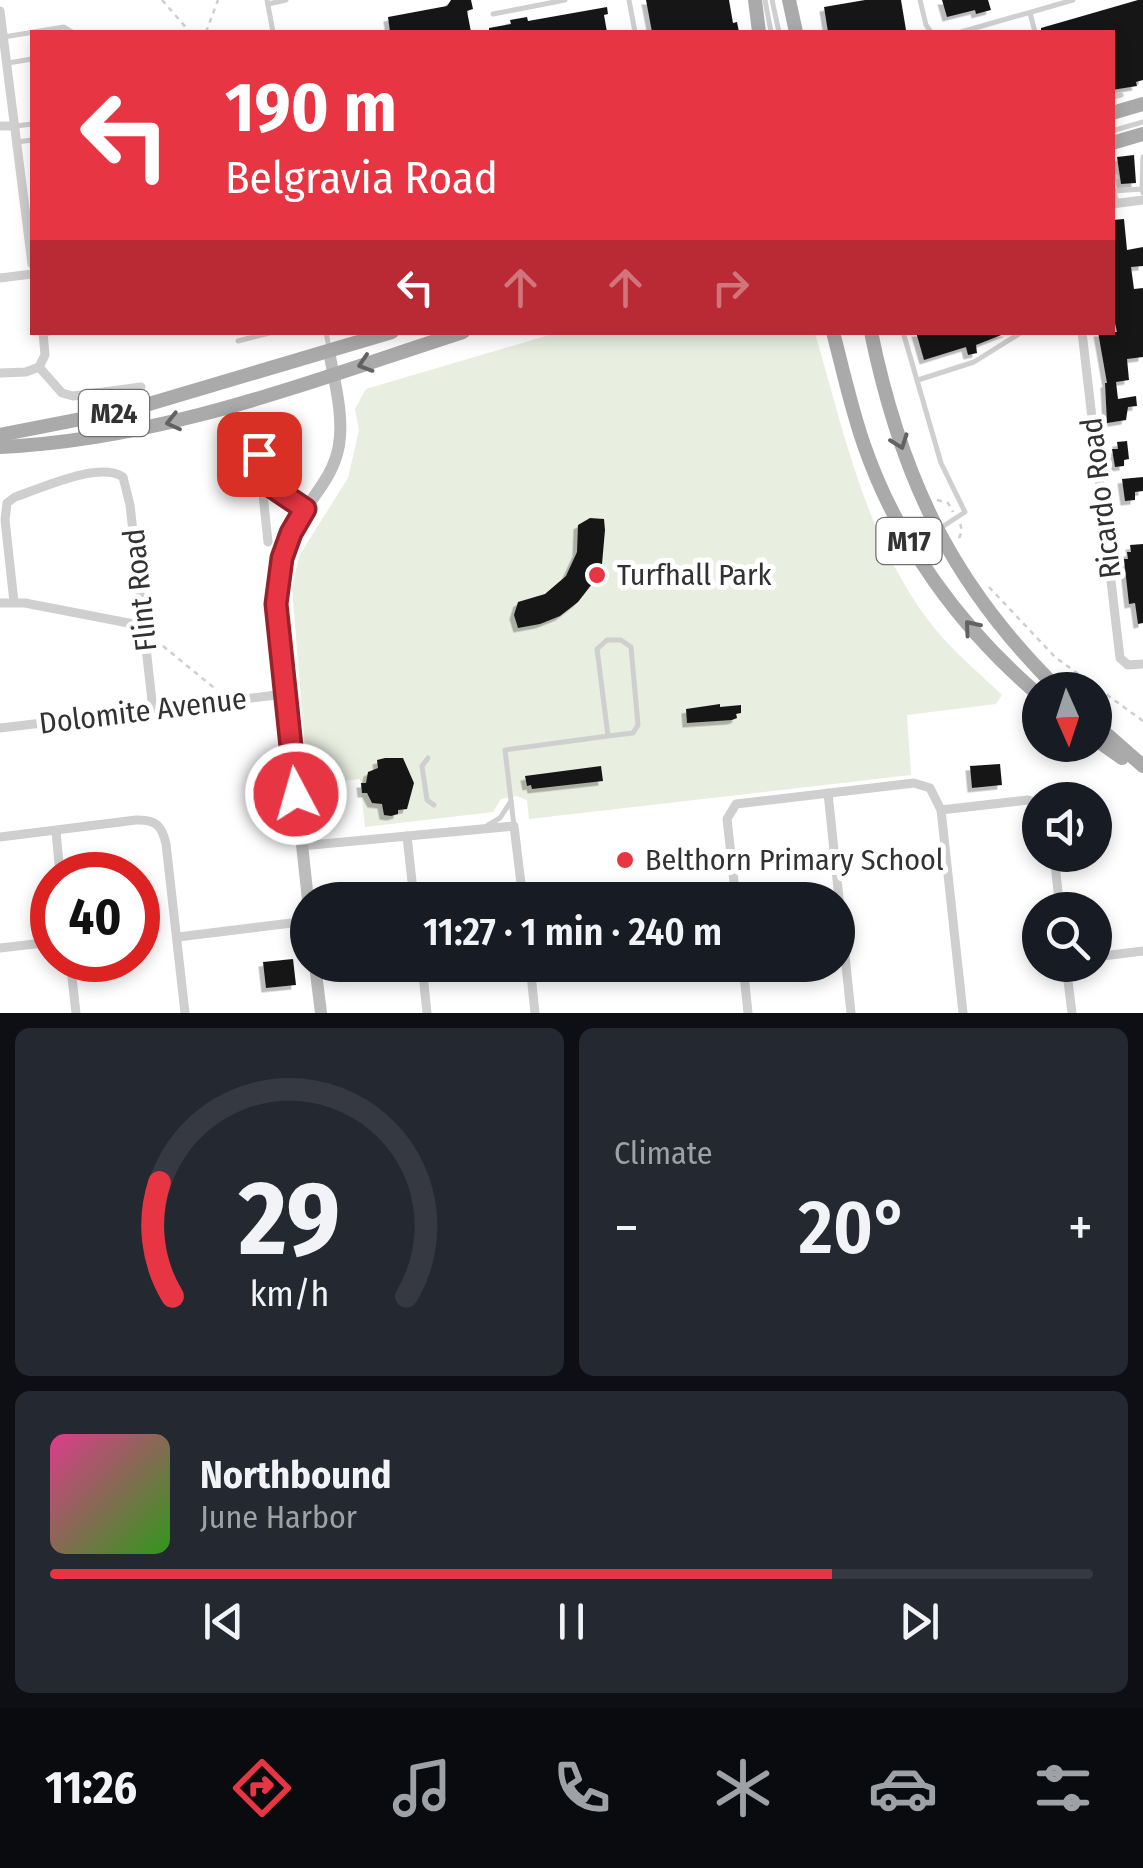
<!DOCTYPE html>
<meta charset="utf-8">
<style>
body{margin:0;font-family:"Fira Sans Condensed",sans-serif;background:#242831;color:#f1f3f6;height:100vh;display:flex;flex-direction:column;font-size:38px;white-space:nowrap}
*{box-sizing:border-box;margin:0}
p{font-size:32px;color:#9ea1a6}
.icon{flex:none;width:55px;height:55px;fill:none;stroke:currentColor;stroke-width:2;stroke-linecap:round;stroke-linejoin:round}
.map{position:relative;height:1013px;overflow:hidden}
.side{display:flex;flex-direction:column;gap:15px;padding:15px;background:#0d0f14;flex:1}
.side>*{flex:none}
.hud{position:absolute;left:30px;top:30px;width:1085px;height:305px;border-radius:0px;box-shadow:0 5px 15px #0003;background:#e83543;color:#fff;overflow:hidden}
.needle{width:65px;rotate:177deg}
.tools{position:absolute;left:1022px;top:672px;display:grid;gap:20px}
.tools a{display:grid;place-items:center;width:90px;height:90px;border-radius:50%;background:#171b24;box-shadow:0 5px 15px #0003;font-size:50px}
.speed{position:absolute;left:30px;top:852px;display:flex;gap:20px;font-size:50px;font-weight:700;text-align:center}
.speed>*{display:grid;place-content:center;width:130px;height:130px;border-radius:50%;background:#171b24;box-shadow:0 5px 15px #0003;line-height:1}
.speed .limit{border:15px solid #d22;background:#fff;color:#111}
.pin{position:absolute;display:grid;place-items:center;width:85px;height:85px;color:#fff;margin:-42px;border-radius:20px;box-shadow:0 5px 15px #0006}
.me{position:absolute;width:110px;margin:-55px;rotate:354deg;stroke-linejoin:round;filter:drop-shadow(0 0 8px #0008)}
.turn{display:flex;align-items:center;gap:35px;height:210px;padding:0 30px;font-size:45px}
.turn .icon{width:130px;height:130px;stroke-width:2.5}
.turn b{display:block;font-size:70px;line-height:85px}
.lanes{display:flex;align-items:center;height:95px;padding:0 30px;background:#0003;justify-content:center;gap:50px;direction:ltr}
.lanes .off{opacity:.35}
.big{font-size:75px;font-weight:600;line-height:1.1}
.side .card{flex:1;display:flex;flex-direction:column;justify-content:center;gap:15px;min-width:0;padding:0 35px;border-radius:15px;background:#242831}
.side .dial{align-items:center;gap:0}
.dial svg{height:260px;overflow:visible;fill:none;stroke:#363941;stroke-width:7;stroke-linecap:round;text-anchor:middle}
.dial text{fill:#f1f3f6;stroke:none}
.song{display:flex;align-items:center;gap:30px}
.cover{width:120px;height:120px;border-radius:15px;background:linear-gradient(135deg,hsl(330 70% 55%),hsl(110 70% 35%))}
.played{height:10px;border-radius:5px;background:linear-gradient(90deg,#e83543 75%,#363941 75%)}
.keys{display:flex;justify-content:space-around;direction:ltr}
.heat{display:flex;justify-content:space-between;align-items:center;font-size:55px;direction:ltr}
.side .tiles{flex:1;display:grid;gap:15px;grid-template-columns:1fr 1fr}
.card:last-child{grid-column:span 2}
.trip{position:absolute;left:290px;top:882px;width:565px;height:100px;border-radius:50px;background:#171b24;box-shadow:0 5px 15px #0003;font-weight:600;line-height:100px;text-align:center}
.tab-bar{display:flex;height:160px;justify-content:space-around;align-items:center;background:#090b0e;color:#9ea1a6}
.tab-bar .icon{width:70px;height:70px}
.tab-bar .active{color:#e83543}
.tab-bar b{font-size:45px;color:#f1f3f6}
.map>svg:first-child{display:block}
</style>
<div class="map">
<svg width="1143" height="1013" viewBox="0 0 1143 1013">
<defs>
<filter id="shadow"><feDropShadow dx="-4.5" dy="4.5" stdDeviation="0" flood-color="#0004"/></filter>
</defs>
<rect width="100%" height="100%" fill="#fff"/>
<path fill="#e8eee0" d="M 556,333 L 815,333 C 845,436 869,552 941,636 C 960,657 982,676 1002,695 L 996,704 L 907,715 L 911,775 L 529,819 L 527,800 L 516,796 L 501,799 L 493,812 L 365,827 L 360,779 L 308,785 L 292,588 L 299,556 L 348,478 L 359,430 L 355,409 L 366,389 Z"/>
<g fill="#191919" filter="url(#shadow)">
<polygon points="451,0 471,0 473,9 467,11 471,32 390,32 388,17 447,6"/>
<polygon points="646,0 729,0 733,23 737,22 739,32 652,32"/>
<polygon points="865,0 901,0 906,30 828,32 824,7"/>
<polygon points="942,0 988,0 991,10 976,14 975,10 947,17"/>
<polygon points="1138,0 1143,0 1143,80 1136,82 1137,86 1112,90 1112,32 1041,32 1041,28"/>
<polygon points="607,7 608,14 604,15 607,32 489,32 489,28 511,24 510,20 527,17 528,21"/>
<polygon points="1134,155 1136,183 1121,184 1117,157"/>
<polygon points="1124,219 1127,250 1143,247 1143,266 1131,267 1134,289 1143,288 1143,357 1127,359 1129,380 1116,382 1118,399 1136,396 1137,406 1128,407 1126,420 1107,423 1105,383 1107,383 1098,332 1117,332 1112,309 1112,220"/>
<polygon points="916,332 1009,332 976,345 977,353 968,355 966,347 924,360"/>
<polygon points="1127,441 1129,459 1124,460 1124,466 1115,467 1112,449 1118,449 1117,442"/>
<polygon points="1143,477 1143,491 1135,492 1135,500 1125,501 1122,479"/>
<polygon points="590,518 604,519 605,530 602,564 592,584 578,602 560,616 540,624 518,628 514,615 518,602 545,594 566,576 577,552 578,525"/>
<polygon points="1143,544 1143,623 1138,624 1135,603 1129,604 1124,559 1128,559 1127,552 1131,552 1130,545"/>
<polygon points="720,704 720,707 741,705 741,713 736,714 737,718 732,720 687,723 686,709"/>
<polygon points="385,758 403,758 414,783 407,809 398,810 398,814 391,816 384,815 382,804 372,803 367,793 362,793 361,783 366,783 368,772 378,768 377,760"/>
<polygon points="1000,764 1002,785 972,788 970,766"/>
<polygon points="601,766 603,781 532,789 531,785 527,786 525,776"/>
<polygon points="293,959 296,985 266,988 263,962"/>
</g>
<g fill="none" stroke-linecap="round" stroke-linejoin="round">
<g stroke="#cfcfcf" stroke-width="2.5" stroke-dasharray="5 5" stroke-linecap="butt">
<polyline points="162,0 190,32"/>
<polyline points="206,32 218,0"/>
<polyline points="937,500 948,503 953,512"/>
<polyline points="959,538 962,531 960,523"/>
<polyline points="989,587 1055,657 1143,721"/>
<polyline points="163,646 213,687 217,694"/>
</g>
<g stroke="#cfcfcf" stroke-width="5">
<polyline points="267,0 273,32"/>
<polyline points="629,0 635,32"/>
<polyline points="765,0 771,32"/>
<polyline points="772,0 779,32"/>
<polyline points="920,0 926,25 931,32"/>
<polyline points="268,4 286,0"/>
<polyline points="1030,13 1035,32"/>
<polyline points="493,14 565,0"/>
<polyline points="961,32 1073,0"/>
<polyline points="4,37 64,27 72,32"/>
<polyline points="8,63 32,59"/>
<polyline points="1112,97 1121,95"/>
<polyline points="16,126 32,124"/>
<polyline points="1112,131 1143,122"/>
<polyline points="17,142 32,140"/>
<polyline points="1112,174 1116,177"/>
<polyline points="1142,189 1143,157"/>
<polyline points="1117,204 1114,191 1142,189 1143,193"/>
<polyline points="326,332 329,348"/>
<polyline points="903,332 941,463 965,512 939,529"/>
<polyline points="43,334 54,332"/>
<polyline points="238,341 273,332"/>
<polyline points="918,380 974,362 1022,332"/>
<polyline points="428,758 422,766 427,800 434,805"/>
<polyline points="488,825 500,818 511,801"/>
<polyline points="514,826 505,750 608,736 597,649 607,640 621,640 631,647 638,725 633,733 608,736"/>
</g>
<g stroke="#cfcfcf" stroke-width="9">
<polyline points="0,11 32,264"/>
<polyline points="0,126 15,126"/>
<polyline points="1112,204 1143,200"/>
<polyline points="0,278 32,274"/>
<polyline points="1082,332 1120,658 1128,665 1143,664"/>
<polyline points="39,367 62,393 73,396 141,387"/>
<polyline points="39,367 45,355 43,332"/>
<polyline points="0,373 26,372 39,367"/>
<polyline points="256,428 268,542"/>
<polyline points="262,480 305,509"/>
<path d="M 14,602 L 5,520 L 7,503 L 15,497 C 42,488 99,461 123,477 L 130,505 L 153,710"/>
<polyline points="0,603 25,603 144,626"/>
<polyline points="0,728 285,694"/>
<polyline points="828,793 851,1013"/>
<polyline points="941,810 1028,800 1040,803"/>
<polyline points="56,831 60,875"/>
<polyline points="407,836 414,900"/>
<path d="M 0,837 L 136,820 C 156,819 162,826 166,844 L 185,1013"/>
<polyline points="301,846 514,826 523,900"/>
<polyline points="1054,855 1060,910"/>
<polyline points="736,900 727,819 736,804 914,783 930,788 941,810 963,1013"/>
<polyline points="178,937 308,921"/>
<polyline points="0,948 52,942"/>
<polyline points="1095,957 1143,951"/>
<polyline points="70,960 76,1013"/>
<polyline points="422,965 427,1013"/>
<polyline points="530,965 535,1013"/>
<polyline points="743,965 748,1013"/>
<polyline points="1066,965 1072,1013"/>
</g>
<g stroke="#bcbcbc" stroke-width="12">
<path d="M 308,900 L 276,604 C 277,574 282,546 298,521 C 313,495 334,476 339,445 C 344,415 334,380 329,351"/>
<polyline points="315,965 321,1013"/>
</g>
<g stroke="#aaa" stroke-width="14">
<polyline points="755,0 759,32"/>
<polyline points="789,0 796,32"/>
<polyline points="1112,113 1143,104"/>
<polyline points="1112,143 1143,134"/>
<path d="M 833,332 C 843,370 851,408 864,445 C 898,543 961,629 1040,696"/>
<path d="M 871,332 C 901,478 952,585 1059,690"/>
<polyline points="0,435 132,409 392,332"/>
<path d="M 0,447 C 161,440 311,381 463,332"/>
<polyline points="1095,724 1143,766"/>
<polyline points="1095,739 1122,758"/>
</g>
</g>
<defs><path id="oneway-chevron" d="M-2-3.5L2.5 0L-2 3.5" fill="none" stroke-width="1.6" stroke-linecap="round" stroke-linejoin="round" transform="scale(2.5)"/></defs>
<g stroke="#626262">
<use href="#oneway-chevron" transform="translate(365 364) rotate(162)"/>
<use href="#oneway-chevron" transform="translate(173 422) rotate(166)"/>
<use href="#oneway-chevron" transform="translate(900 442) rotate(70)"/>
<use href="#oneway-chevron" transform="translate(971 627) rotate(-130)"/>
</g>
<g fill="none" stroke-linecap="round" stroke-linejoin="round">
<g stroke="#97222c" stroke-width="25">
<polyline id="route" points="259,454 262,480 305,509 291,533 282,558 276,604 296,794"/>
</g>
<use href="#route" stroke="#e83543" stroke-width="18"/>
</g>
<g fill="#e83543" stroke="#fff" stroke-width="4">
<circle cx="597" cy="575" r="10"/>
<circle cx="625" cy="860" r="10"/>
</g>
<g text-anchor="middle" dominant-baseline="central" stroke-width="10" stroke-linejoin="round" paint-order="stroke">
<g fill="#fff" stroke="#707070" stroke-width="2.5">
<rect x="79" y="390" width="70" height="46" rx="8"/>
<rect x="876.5" y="518" width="65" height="46" rx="8"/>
</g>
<g font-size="28" font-weight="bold" fill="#323232">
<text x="114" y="413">M24</text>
<text x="909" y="541">M17</text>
</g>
<g font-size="30" fill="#323232" stroke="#fff">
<text transform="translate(1101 498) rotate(-97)">Ricardo Road</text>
<text transform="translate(140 590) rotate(-96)">Flint Road</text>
<text transform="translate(143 711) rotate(-7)">Dolomite Avenue</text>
</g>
<g font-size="30" fill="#323232" stroke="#fff" text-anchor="start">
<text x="617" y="575">Turfhall Park</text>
<text x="645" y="860">Belthorn Primary School</text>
</g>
</g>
</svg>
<div class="tools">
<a><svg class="needle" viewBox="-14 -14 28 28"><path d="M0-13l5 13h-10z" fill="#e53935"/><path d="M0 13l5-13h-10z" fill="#9ea1a6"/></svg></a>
<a><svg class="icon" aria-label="sound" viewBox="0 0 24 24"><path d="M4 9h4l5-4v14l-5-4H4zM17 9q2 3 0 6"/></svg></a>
<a><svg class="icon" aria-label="search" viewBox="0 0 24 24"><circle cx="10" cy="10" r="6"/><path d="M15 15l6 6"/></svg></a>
</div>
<div class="speed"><div class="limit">40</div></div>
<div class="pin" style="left:259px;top:454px;background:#d93025"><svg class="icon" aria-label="arrive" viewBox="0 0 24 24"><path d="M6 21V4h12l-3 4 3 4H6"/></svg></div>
<svg class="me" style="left:296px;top:794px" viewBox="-20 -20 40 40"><circle r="17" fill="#e83543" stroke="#fff" stroke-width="3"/><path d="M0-11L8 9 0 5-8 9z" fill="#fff"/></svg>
<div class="trip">11:27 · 1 min · 240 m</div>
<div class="hud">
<div class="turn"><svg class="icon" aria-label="left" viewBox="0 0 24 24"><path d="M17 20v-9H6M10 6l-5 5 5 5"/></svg><div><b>190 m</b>Belgravia Road</div></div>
<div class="lanes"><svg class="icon" aria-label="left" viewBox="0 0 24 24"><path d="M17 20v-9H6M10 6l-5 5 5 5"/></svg><svg class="icon off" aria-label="ahead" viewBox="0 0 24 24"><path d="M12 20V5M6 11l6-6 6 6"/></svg><svg class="icon off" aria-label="ahead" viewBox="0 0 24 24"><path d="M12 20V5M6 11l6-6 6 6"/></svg><svg class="icon off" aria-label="right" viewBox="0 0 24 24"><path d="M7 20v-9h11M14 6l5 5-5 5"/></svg></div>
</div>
</div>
<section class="side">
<div class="tiles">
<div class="card dial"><svg viewBox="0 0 100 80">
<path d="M14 69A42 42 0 1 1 86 69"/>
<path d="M14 69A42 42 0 0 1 10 34" stroke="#e83543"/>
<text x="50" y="56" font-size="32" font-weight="700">29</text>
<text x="50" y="72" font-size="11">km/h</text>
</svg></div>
<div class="card"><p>Climate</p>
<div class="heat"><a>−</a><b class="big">20°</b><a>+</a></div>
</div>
<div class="card">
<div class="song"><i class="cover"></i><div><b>Northbound</b><p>June Harbor</p></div></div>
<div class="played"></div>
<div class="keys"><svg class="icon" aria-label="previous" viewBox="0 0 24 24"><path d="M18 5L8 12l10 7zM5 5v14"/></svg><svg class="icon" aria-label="pause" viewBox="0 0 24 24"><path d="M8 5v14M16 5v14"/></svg><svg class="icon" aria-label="next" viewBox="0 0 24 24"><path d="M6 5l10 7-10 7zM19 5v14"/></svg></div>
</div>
</div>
</section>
<nav class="tab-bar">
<b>11:26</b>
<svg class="icon active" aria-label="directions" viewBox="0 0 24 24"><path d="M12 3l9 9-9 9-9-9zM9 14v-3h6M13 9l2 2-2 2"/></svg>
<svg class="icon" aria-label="music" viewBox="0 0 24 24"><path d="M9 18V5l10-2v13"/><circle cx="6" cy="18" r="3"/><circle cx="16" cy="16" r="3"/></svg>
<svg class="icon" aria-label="phone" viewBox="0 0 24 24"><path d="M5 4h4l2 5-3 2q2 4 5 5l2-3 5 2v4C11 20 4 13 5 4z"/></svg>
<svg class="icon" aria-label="climate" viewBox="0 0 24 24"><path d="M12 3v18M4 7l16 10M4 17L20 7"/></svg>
<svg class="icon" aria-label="car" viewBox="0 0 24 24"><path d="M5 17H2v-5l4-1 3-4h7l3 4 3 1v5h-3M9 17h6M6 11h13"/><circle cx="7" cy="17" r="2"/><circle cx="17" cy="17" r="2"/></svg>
<svg class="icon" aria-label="filters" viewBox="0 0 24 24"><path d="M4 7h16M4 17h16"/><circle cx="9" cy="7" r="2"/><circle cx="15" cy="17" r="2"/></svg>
</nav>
